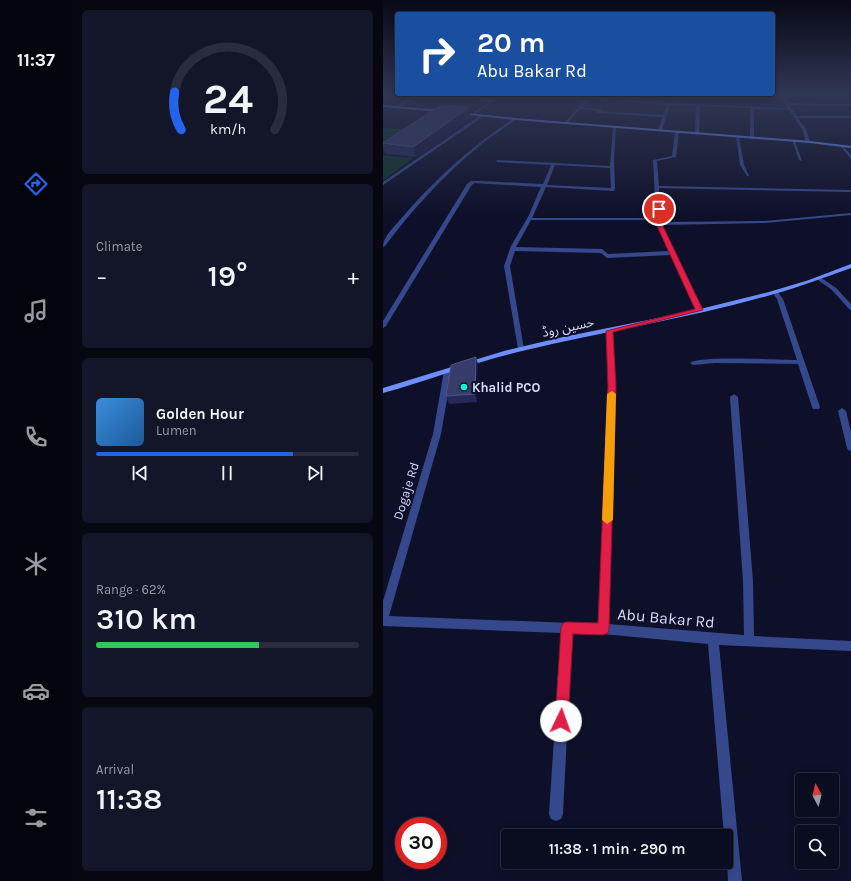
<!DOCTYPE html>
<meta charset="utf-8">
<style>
body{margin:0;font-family:Karla,"Noto Sans Arabic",sans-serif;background:#131528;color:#f1f3f6;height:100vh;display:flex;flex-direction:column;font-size:15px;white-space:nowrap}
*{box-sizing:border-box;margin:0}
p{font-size:13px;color:#999ba4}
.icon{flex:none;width:22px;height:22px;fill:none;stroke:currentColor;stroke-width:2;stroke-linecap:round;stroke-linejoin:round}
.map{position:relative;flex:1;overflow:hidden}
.details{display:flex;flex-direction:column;gap:10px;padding:10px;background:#060711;width:311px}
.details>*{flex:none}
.banner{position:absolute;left:12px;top:12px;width:380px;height:84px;border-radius:4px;box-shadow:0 2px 10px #0003,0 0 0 1px #2a2c3d;background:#1a4fa0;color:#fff;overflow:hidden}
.needle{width:26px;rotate:353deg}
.controls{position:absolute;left:412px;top:773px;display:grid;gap:8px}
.controls a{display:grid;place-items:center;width:44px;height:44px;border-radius:4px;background:#0a0c1f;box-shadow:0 2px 10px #0003,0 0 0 1px #2a2c3d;font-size:20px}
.speed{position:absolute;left:12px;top:817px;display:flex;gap:8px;font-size:20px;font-weight:700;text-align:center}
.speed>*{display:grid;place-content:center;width:52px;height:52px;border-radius:50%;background:#0a0c1f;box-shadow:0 2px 10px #0003,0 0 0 1px #2a2c3d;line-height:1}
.speed .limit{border:6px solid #d22;background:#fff;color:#111}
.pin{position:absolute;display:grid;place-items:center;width:34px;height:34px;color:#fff;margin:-17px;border:2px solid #fff;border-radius:50%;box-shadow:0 1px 4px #0007}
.me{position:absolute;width:44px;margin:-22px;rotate:3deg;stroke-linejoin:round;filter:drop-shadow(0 0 3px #0008)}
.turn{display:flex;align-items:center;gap:14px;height:84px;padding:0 16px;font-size:18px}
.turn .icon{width:52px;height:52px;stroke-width:2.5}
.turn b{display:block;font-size:28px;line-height:34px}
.big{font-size:30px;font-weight:600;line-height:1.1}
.details .tile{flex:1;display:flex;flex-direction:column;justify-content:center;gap:6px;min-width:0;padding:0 14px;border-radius:6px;background:#131528}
.details .dial{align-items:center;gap:0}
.dial svg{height:104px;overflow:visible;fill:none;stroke:#2a2c3d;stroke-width:7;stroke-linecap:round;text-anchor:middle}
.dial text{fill:#f1f3f6;stroke:none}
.song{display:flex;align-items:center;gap:12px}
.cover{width:48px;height:48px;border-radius:6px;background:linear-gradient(135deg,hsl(210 70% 55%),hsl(210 70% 35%))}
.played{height:4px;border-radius:2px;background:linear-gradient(90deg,#2563eb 75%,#2a2c3d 75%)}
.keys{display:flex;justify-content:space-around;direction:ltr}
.heat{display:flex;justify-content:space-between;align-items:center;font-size:22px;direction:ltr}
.charge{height:6px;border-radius:3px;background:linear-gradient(90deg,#34c759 62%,#2a2c3d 0)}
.trip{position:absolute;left:118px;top:829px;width:232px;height:40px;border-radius:4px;background:#0a0c1f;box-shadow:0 2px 10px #0003,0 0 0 1px #2a2c3d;font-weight:600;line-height:40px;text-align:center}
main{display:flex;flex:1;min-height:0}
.dock{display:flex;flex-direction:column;width:72px;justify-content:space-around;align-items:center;background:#04050c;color:#999ba4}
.dock .icon{width:28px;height:28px}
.dock .active{color:#2563eb}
.dock b{font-size:18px;color:#f1f3f6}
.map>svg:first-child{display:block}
</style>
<main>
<nav class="dock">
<b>11:37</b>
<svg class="icon active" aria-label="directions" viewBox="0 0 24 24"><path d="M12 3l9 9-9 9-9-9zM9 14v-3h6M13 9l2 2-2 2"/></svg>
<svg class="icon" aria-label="music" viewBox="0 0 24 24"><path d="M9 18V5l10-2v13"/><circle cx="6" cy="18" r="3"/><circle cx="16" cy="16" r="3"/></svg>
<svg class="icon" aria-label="phone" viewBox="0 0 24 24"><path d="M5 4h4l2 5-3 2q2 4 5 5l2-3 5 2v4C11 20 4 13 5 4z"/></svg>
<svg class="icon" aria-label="climate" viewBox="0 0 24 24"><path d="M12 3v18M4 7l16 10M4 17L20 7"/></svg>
<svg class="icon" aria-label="car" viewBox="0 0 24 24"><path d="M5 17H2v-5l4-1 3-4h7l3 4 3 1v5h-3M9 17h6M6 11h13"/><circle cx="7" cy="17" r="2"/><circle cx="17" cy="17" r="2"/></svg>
<svg class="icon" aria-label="filters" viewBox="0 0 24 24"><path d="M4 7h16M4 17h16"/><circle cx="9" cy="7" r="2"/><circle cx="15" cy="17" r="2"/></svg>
</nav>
<section class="details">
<div class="tile dial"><svg viewBox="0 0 100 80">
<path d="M14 69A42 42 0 1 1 86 69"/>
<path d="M14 69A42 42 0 0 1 9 40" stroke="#2563eb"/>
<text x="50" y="56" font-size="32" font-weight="700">24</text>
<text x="50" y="72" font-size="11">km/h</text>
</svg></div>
<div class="tile"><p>Climate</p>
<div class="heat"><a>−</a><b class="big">19°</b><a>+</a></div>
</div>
<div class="tile">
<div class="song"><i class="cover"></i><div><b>Golden Hour</b><p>Lumen</p></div></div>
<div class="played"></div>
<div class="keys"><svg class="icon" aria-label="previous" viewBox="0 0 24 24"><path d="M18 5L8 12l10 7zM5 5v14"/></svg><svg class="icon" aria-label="pause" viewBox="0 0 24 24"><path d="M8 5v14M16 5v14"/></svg><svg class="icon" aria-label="next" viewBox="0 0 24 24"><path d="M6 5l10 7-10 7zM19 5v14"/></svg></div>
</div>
<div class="tile"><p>Range · 62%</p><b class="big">310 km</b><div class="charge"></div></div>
<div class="tile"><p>Arrival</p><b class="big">11:38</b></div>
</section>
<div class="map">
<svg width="468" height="881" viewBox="0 0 468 881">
<rect width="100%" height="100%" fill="#0e1029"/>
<g fill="#103329">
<polygon points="3,128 32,130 0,151 0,130"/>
<polygon points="0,155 30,158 0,181"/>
</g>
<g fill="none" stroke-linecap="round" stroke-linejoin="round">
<g fill="#35488b" fill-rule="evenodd">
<polygon points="33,94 37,94 15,108 12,107"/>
<polygon points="58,94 69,94 110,99 117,94 120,94 91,115 90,113 108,101"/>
<path d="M 396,94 L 399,94 L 405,103 L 468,104 L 468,106 L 406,105 L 414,116 L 468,116 L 468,118 L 415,118 L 423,129 L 427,142 L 425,143 L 423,142 L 419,129 L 406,110 L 371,109 L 371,138 L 369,139 L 367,138 L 367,108 L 317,106 L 316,134 L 314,135 L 312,134 L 313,106 L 287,105 L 279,130 L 277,131 L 275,130 L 280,117 L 215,113 L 213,112 L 214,111 L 197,109 L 184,124 L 181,123 L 205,97 L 286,103 L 405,108 ZM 206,99 L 284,105 L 280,115 L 218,111 L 219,110 L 217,109 L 199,107 Z"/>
<polygon points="98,115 101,116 0,185 0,182"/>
<path d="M 131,118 L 134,119 C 121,129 106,137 94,148 C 59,177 29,210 2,246 L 0,247 C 0,237 10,228 16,221 C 50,181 87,147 131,118 Z"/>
<path d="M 230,126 L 233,127 L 231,159 L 232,188 L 231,191 L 163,187 L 149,218 L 273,218 L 270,160 L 289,156 L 292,132 L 294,131 L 296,132 L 293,157 L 274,161 L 276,186 L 468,190 L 468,192 L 276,188 L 278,222 L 382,221 L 468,213 L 468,215 L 382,223 L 279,225 L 319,310 L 316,312 L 313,310 L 288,255 L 224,258 L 218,253 L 132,251 L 127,266 L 141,349 L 138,351 L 135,349 L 121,266 L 128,246 L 145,217 L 158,187 L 91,183 L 88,186 L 3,326 L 0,328 L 0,321 L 84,184 L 88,181 L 98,181 L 160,184 L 168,165 L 113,162 L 114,160 L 227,166 ZM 172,165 L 227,168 L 228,188 L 164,185 ZM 148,220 L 273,220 L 274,224 L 286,251 L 225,254 L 219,249 L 133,247 Z"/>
<polygon points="353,136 356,137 361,165 366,176 364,176 357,165"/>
<polygon points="409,140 412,141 419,161 416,160"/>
<polygon points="459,145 468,155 468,159 457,146"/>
<polygon points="437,277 453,288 468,304 468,310 466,309 449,290 435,280 435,278"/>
<path d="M 392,290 L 394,291 L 400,299 L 437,407 L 436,409 L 430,409 L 429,407 L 415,364 L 332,363 L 310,365 L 307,363 C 316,355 397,360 414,360 L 394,299 L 389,292 Z"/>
<polygon points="226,329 229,331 233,387 225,624 361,635 360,581 347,397 351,394 355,397 370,581 371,636 468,641 468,651 336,645 359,881 345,881 343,836 341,836 325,644 220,634 189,633 180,814 178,819 173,821 168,819 166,814 178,633 0,626 0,601 50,434 61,371 65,369 69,371 58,434 6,616 215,624 225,387 223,331"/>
<polygon points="459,408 463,411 468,432 468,451 465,450 464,448 455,411"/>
</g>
<g fill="#6d8eff" fill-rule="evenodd">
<polygon points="0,105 59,110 61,111 59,112 0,107"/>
<polygon points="75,112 132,118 427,141 468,146 468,148 427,143 132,120 76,114"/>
<path d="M 468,264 L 468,268 C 442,277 417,287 391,294 C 308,318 223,331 139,351 C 92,362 47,380 0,393 L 0,388 L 121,351 L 180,337 L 305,312 L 386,292 L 426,280 Z"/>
</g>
</g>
<g fill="#252858">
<polygon points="88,117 46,149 33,157 2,154 0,146 0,143"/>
<polygon points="93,357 95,365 94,402 66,404 63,396"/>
</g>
<g fill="#14173d">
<polygon points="86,107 88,117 46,149 33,157 30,147"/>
<polygon points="93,357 95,365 94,402 92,394"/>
</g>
<g fill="#383c6a" stroke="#515581">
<polygon points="58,105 86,107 43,138 30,147 0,143"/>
<polygon points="93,357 92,394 63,396 68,365"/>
</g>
<linearGradient id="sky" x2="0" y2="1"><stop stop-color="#080917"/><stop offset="0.43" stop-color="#303754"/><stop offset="1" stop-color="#303754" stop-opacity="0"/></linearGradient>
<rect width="468" height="218" fill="url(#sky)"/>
<polygon fill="#e11d48" stroke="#92132f" points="276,207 278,209 279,224 320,310 230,332 233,386 226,629 225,633 220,635 190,634 185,721 183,726 178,728 174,726 172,721 178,628 180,623 184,622 215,623 225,386 223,331 312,309 273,224 273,209"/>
<polygon fill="#f59e0b" points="229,391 233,394 230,520 224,524 219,520 224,394"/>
<circle fill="#02ffd9" stroke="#0e1029" stroke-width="1.5" cx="81" cy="387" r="4"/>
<g text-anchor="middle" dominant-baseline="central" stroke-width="4" stroke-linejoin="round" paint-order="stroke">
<g font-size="13" fill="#d6dbff" stroke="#0e1029">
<text transform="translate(185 327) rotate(-12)">حسین روڈ</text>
<text transform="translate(23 491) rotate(-73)">Dogaje Rd</text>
</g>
<g font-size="13" font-weight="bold" fill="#d6dbff" stroke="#0e1029" text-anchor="start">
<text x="89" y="387">Khalid PCO</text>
</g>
<g font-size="16" fill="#d6dbff" stroke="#0e1029">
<text transform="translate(283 618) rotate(5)">Abu Bakar Rd</text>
</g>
</g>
</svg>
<div class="controls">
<a><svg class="needle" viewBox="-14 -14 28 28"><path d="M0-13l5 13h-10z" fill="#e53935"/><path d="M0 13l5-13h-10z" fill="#999ba4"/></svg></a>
<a><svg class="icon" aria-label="search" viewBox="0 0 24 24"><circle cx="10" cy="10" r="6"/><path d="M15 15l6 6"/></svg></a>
</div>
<div class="speed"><div class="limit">30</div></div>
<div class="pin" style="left:276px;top:209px;background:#d93025"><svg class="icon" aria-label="arrive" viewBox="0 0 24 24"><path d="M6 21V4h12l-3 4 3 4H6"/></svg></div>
<svg class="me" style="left:178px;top:721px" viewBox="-20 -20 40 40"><circle r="19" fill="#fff"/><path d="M0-13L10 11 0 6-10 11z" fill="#e11d48"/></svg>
<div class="trip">11:38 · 1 min · 290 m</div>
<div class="banner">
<div class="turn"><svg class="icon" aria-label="right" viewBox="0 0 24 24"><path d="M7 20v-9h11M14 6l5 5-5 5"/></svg><div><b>20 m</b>Abu Bakar Rd</div></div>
</div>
</div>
</main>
